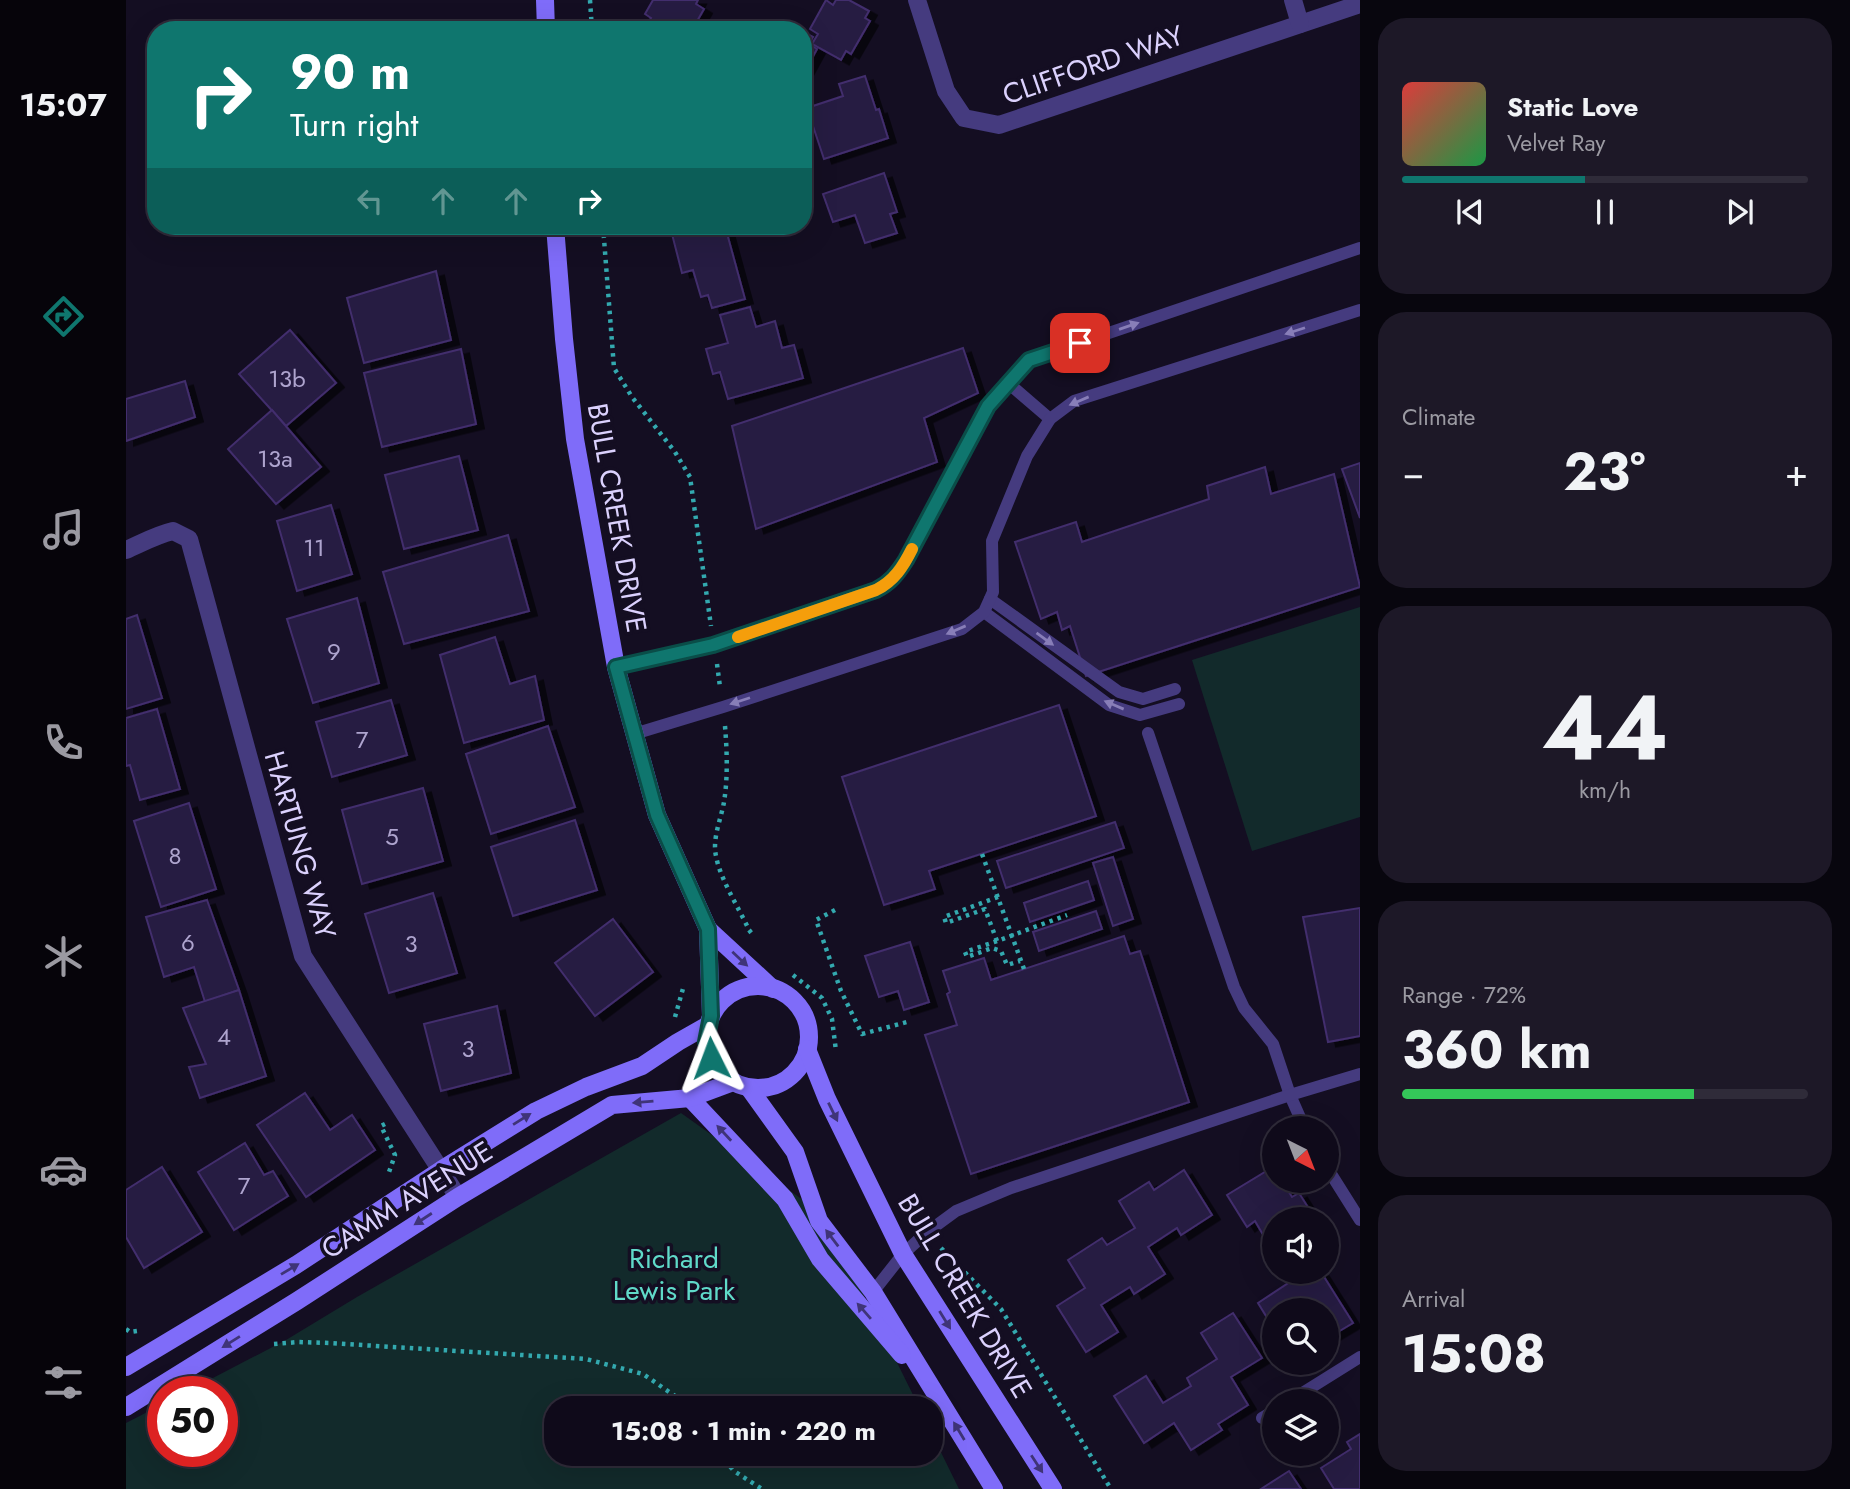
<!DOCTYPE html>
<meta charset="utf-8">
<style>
body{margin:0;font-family:Jost,sans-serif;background:#1d1827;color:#f1f3f6;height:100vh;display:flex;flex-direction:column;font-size:26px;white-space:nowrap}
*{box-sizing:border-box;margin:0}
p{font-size:23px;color:#9b9aa2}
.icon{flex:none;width:38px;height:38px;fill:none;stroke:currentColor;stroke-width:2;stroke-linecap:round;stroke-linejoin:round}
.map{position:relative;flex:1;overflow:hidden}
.sheet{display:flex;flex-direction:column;gap:18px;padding:18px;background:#08060e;width:490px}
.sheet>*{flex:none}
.hud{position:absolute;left:21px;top:21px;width:665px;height:214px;border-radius:28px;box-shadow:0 7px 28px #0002,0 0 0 2px #2f2b39;background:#0f766e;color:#fff;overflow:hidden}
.needle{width:46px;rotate:138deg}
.controls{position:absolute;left:1136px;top:1116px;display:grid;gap:14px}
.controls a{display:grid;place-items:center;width:77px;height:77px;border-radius:50%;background:#0f0a1a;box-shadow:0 7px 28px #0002,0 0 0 2px #2f2b39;font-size:35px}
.speed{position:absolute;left:21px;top:1376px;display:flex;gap:14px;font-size:35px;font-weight:700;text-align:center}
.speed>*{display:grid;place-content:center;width:91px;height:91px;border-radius:50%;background:#0f0a1a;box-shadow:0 7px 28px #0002,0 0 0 2px #2f2b39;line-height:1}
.speed .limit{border:10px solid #d22;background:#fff;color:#111}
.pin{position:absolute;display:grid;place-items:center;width:60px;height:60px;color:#fff;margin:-30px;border-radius:14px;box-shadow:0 4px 10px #0006}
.me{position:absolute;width:77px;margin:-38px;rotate:357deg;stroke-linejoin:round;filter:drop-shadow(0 0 5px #0008)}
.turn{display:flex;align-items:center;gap:24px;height:147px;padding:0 28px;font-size:32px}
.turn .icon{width:91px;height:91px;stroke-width:2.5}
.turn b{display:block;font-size:49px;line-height:60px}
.lanes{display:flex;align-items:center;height:66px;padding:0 28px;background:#0003;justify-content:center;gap:35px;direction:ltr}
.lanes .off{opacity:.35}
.big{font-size:52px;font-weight:700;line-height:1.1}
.sheet .tile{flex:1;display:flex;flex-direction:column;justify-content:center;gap:10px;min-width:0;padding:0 24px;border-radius:28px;background:#1d1827}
.sheet .dial{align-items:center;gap:0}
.dial b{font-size:91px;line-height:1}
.song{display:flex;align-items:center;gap:21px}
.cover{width:84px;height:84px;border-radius:10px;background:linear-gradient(135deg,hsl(0 70% 55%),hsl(140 70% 35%))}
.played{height:7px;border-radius:4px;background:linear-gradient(90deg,#0f766e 45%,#2f2b39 45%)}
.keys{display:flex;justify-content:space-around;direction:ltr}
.heat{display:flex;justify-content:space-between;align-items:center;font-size:38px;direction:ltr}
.charge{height:10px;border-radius:5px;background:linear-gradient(90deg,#34c759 72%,#2f2b39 0)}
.trip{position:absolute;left:418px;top:1396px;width:399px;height:70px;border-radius:28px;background:#0f0a1a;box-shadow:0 7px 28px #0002,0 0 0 2px #2f2b39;font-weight:700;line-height:70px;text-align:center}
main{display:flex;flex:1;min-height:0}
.dock{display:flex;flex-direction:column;width:126px;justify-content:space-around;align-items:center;background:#06040a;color:#9b9aa2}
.dock .icon{width:49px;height:49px}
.dock .current{color:#0f766e}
.dock b{font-size:32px;color:#f1f3f6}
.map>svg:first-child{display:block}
</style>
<main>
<nav class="dock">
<b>15:07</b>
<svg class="icon current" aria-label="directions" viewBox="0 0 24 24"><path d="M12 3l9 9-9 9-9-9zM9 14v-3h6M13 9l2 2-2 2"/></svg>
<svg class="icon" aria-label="music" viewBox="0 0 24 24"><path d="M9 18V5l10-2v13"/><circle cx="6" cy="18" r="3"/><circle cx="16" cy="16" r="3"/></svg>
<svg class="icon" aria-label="phone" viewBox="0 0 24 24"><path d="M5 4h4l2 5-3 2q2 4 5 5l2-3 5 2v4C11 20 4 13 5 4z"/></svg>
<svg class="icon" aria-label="climate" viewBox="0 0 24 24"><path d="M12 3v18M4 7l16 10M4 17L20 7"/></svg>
<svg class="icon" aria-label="car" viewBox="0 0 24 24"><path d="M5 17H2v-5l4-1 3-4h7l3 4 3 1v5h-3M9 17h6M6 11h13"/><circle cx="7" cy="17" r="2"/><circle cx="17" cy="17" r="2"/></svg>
<svg class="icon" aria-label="filters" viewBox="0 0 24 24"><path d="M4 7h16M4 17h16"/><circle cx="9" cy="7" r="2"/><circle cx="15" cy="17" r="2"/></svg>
</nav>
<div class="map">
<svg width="1234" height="1489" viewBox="0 0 1234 1489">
<defs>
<filter id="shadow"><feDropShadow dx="8" dy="4.5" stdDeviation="0" flood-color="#0009"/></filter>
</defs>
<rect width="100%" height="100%" fill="#140e22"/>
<g fill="#122a2b">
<polygon points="1234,607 1234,817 1126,851 1066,660"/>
<polygon points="555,1113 698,1215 794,1409 430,1409 430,1454 805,1454 805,1432 833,1489 0,1489 0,1423 37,1404 37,1451 96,1451 96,1391 62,1391 160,1340 231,1297"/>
</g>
<g fill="#271b42" stroke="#422e6d" stroke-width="2" filter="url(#shadow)">
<polygon points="527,0 572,0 570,4 578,9 566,30 525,30 519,27 525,18 519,14"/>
<polygon points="700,0 707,5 710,0 723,0 743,11 739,18 744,21 725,54 720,51 715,60 686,44 692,34 684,29"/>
<polygon points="677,32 687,37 683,44 691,49 678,73"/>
<polygon points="739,76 750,110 753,109 762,138 698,159 681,108 717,96 713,84"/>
<polygon points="758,173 771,212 764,214 771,233 739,243 729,215 707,222 697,194"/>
<polygon points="574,226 599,226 619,299 586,308 582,295 575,297 567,270 556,273 546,234"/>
<polygon points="310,271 325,340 238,363 221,298"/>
<polygon points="624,307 630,327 649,321 656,348 668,345 677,378 602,399 594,372 587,374 580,349 602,343 594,315"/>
<polygon points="164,330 210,383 160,426 113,374"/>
<polygon points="837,348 852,393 798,418 811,462 630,529 606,426"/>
<polygon points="335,349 350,424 256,447 238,373"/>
<polygon points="59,381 69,417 0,441 0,399"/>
<polygon points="146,410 195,467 150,504 102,449"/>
<polygon points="333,456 352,530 278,549 259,475"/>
<polygon points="1234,463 1234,518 1216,469"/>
<polygon points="1139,467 1145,494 1208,474 1234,587 960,676 944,626 936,630 931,612 915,619 889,542 950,522 956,542 1083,499 1081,486"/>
<polygon points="205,505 226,574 171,591 151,521"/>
<polygon points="382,535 403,611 278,644 257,572"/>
<polygon points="231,598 253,683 187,703 161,619"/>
<polygon points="11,615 36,698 0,709 0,619"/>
<polygon points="369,637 384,684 409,676 418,720 338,743 314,655"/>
<polygon points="265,700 281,755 206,777 190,722"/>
<polygon points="933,705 970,816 803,871 809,889 758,905 716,777"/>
<polygon points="31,709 54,789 14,800 4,765 0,766 0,718"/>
<polygon points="422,726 449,807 365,834 340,754"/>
<polygon points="297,788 317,861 236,884 216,810"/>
<polygon points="63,803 90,889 35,907 8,821"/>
<polygon points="449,820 471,890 387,916 365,847"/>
<polygon points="989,822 998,848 880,888 871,861"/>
<polygon points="987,857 1007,919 987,926 967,863"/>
<polygon points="962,881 968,900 904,922 898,903"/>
<polygon points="307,893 331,973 263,993 239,914"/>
<polygon points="81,900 113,990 79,1002 68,967 38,977 20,917"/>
<polygon points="1234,908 1234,1036 1202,1042 1177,917"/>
<polygon points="970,911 976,929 913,951 907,932"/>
<polygon points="487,919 527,972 469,1016 429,963"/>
<polygon points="998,936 1004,954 1014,951 1063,1102 845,1174 799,1035 831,1025 821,994 824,992 817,971 858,958 865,980"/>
<polygon points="784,942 803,1002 778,1010 772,991 753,997 739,956"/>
<polygon points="113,990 140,1076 74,1098 63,1067 80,1064 57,1008"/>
<polygon points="371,1006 385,1073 315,1091 298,1024"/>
<polygon points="179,1093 204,1130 226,1115 249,1150 180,1197 131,1125"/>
<polygon points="119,1143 138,1175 147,1171 162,1196 108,1230 72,1172"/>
<polygon points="36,1167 76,1232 18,1268 0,1237 0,1190"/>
<polygon points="1147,1167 1148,1181 1156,1181 1166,1197 1173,1193 1190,1220 1148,1220 1147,1252 1129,1221 1121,1227 1101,1195"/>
<polygon points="1058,1170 1086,1215 1055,1235 1051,1228 1022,1247 1039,1274 1008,1294 1004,1287 975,1305 992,1332 960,1352 931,1306 959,1288 942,1260 976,1238 981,1245 1009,1228 993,1201 1023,1182 1028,1190"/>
<polygon points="1179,1272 1195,1272 1227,1323 1200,1339 1200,1311 1148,1311 1148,1329 1132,1303"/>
<polygon points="1107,1313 1136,1358 1105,1377 1122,1405 1092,1424 1096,1430 1065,1450 1048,1423 1018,1443 988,1396 1020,1376 1037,1403 1065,1386 1061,1378 1091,1359 1075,1333"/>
<polygon points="1234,1434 1234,1489 1208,1489 1195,1468 1225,1449 1221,1442"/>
<polygon points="1163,1471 1175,1489 1135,1489"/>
</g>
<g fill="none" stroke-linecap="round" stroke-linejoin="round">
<g stroke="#33a9af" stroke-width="4.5" stroke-dasharray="3.5 5" stroke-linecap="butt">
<polyline points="464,0 466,30"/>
<polyline points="477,226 488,368 506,397 549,452 564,477 585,626"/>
<polyline points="591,664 594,687"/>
<path d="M 599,726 C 601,751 602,777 598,802 C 595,819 586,839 590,856 C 594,879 613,908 623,930 L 627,935"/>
<polyline points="856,854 898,969"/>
<polyline points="872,897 818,917 820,923 859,909 871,941 941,915"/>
<polyline points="709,910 690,920 715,991 736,1034 781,1022"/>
<polyline points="871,941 839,952 841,957 866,948 875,951 881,965 894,961"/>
<polyline points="667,975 696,998 706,1019 710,1051"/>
<polyline points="549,1017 558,985"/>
<polyline points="259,1124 255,1126 269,1155 262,1175"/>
<polyline points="779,1197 790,1216"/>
<polyline points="815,1248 875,1309 985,1489"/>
<polyline points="0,1329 4,1332 11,1331"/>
<polyline points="148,1344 173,1342 203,1343 460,1359 517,1374 552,1398 561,1409"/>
<polyline points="593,1454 608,1471 636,1489"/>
</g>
<g stroke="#453b7f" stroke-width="12">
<polyline points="881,382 924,419"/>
<polyline points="864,599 993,692 1017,699 1049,689"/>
<polyline points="858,612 983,705 1014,715 1053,704"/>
<path d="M 490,667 L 587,645 L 750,591 C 764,583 771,573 780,560 L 862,406 L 903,360 L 1234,248"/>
<polyline points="1022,733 1108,987 1118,1008 1147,1044 1164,1095 1179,1129"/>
<polyline points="508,734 597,707 836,629 858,612 867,592 866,541 901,456 924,419 948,401 1234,310"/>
<polyline points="1200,1166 1234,1220"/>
<polyline points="747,1292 777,1254 800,1233 830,1211 885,1188 1164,1095 1234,1074"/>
<polyline points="1162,1402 1234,1357"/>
<polyline points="1136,1418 1148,1411"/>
</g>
<g stroke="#453b7f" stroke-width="18">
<polyline points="791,0 820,91 838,118 873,125 1234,4"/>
<polyline points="1167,0 1174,24"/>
<path d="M 0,550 C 16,543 30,535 47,531 L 63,539 L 177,956 L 332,1197"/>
</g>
<g stroke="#7f6cf9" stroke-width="18">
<polyline points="419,0 420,30"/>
<polyline points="429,226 438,339 449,439 490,667 531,815 582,929 585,1016"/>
<polyline points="582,929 647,989"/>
<circle cx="632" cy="1037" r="51"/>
<polyline points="681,1049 701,1099 777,1254 927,1489"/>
<polyline points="623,1088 669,1152 693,1221 747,1292 868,1489"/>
<polyline points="564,1098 659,1199 694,1259 776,1355"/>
<polyline points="0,1367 170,1265 315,1170 410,1111 460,1087 516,1066 552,1042 582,1025"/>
<polyline points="0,1407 171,1301 332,1197 486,1105 564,1098 607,1082"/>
</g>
</g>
<defs><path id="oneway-solid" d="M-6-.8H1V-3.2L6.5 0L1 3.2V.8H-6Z" transform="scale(1.75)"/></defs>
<g fill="#887eb8">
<use href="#oneway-solid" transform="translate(1003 326) rotate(-19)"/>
<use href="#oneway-solid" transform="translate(1169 331) rotate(162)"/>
<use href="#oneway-solid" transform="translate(953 401) rotate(157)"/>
<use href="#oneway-solid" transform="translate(830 630) rotate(157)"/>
<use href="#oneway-solid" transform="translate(919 639) rotate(36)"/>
<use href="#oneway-solid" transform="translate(614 701) rotate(162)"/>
<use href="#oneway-solid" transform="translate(988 705) rotate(-157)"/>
</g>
<g fill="#3f3478">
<use href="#oneway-solid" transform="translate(614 959) rotate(43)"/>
<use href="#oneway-solid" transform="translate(517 1102) rotate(175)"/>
<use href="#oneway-solid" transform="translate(707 1112) rotate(64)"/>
<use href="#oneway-solid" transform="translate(396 1119) rotate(-32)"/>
<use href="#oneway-solid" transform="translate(598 1133) rotate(-133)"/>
<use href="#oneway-solid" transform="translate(297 1219) rotate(147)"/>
<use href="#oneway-solid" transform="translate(706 1238) rotate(-127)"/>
<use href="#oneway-solid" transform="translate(164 1269) rotate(-31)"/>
<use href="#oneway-solid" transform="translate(738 1311) rotate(-131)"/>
<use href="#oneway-solid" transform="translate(819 1320) rotate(58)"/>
<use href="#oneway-solid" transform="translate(105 1342) rotate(148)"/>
<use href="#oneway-solid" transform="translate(833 1431) rotate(-121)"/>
<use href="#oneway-solid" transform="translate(911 1464) rotate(57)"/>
</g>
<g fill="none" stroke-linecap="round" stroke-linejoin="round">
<g stroke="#0a4d48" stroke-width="18">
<path id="route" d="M 585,1058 L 580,1042 L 585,1016 L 582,929 L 531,815 L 490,667 L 587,645 L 750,590 C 764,583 771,574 780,560 L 862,406 L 903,360 L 954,343"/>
</g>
<use href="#route" stroke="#0f766e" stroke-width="12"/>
<path stroke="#f59e0b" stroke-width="12" d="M 612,637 L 750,590 C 768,581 777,567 786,549"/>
</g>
<g text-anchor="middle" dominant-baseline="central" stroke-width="7" stroke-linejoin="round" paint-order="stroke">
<g font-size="24" fill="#aea4ce">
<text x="161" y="378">13b</text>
<text x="149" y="458">13a</text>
<text x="188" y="547">11</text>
<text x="208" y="651">9</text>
<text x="236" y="739">7</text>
<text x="266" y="836">5</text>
<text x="49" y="855">8</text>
<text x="62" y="942">6</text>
<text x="285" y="943">3</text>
<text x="98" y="1036">4</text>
<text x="342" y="1048">3</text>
<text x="118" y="1185">7</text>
</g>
<g font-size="28" fill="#dbd1fd" stroke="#140e22">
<text transform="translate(967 65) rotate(-19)">CLIFFORD WAY</text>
<text transform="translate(491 518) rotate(80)">BULL CREEK DRIVE</text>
<text transform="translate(174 845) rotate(74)">HARTUNG WAY</text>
<text transform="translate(281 1200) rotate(-32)">CAMM AVENUE</text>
<text transform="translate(839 1296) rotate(59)">BULL CREEK DRIVE</text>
</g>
<g font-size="28" fill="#60dac9" stroke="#140e22">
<text x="548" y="1258">Richard<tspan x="548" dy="32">Lewis Park</tspan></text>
</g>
</g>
</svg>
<div class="controls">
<a><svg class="needle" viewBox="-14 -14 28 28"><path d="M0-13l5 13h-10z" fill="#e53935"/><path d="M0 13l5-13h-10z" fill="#9b9aa2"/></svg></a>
<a><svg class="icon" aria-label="sound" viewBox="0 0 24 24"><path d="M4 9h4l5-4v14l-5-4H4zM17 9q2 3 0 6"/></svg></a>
<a><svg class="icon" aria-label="search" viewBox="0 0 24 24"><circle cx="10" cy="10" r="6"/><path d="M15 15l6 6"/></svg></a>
<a><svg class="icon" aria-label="layers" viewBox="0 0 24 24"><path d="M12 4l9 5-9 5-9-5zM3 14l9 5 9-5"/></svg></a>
</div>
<div class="speed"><div class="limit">50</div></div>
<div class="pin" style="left:954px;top:343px;background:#d93025"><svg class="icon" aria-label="arrive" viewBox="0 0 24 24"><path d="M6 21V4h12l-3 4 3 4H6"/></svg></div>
<svg class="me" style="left:585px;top:1058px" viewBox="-20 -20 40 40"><path d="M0-17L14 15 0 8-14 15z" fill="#0f766e" stroke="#fff" stroke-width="4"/></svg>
<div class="trip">15:08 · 1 min · 220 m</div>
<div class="hud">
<div class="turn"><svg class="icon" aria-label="right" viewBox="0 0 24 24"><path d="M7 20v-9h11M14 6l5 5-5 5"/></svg><div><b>90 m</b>Turn right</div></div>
<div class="lanes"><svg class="icon off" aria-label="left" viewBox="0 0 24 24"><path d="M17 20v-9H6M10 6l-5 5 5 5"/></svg><svg class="icon off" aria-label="ahead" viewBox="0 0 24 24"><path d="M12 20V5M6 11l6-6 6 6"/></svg><svg class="icon off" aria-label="ahead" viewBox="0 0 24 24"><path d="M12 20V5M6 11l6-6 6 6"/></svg><svg class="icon" aria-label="right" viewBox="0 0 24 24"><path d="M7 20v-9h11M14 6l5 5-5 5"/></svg></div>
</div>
</div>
<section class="sheet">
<div class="tile">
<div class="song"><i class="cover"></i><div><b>Static Love</b><p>Velvet Ray</p></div></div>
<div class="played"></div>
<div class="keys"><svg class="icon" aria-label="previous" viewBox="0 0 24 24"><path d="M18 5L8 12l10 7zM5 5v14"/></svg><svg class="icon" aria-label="pause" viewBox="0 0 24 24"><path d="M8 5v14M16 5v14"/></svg><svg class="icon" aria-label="next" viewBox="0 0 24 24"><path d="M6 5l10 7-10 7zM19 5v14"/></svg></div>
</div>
<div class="tile"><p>Climate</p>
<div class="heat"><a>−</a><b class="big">23°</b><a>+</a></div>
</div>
<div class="tile dial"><b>44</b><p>km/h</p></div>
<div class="tile"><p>Range · 72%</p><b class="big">360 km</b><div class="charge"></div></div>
<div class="tile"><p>Arrival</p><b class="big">15:08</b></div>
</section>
</main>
